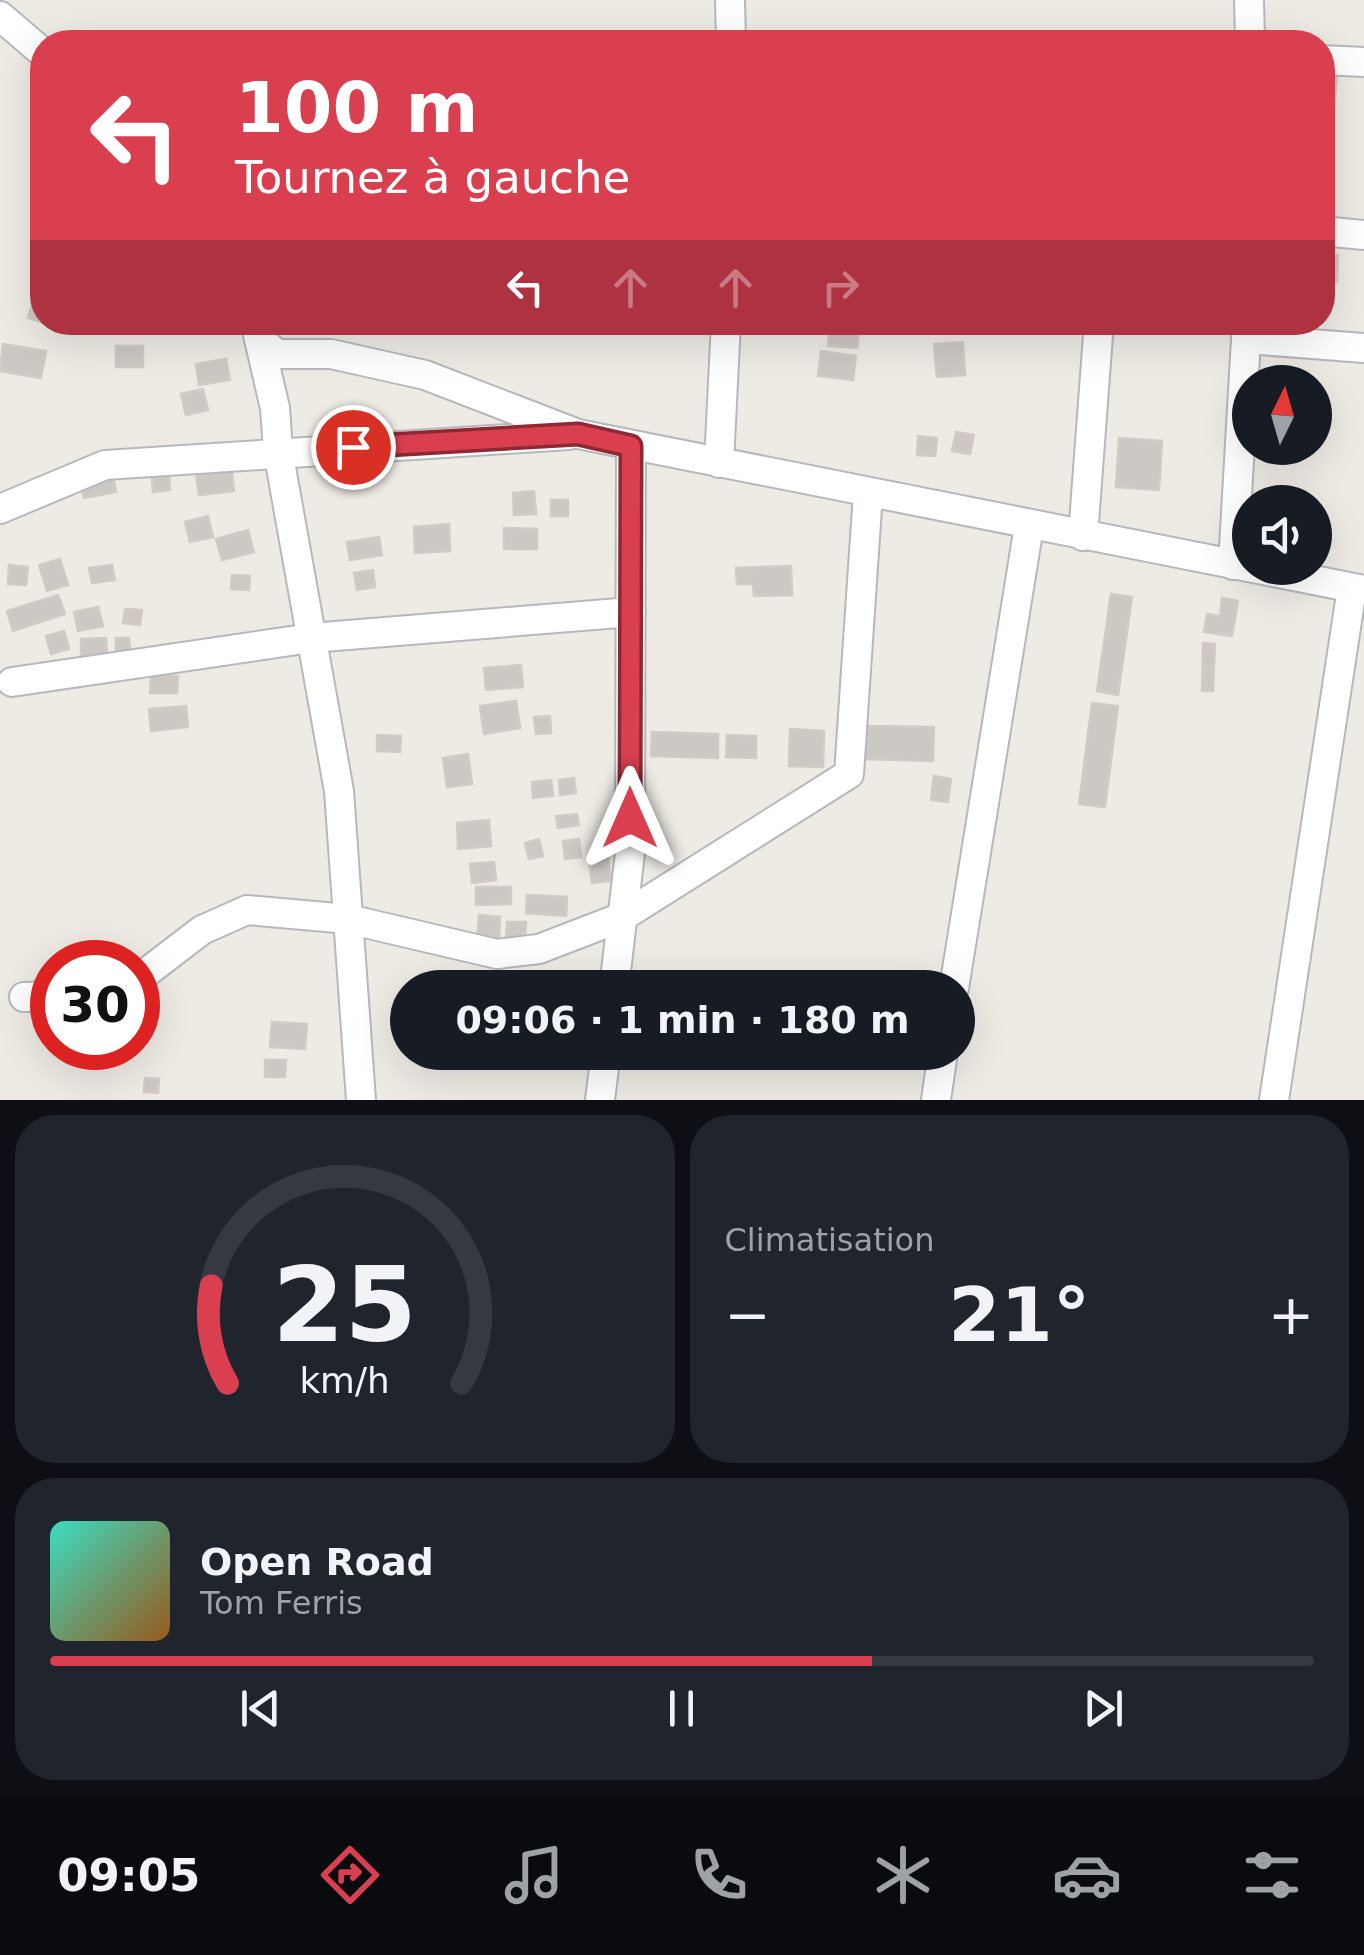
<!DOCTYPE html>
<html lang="fr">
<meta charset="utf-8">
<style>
body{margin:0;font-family:"DejaVu Sans",sans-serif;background:#20242c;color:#f1f3f6;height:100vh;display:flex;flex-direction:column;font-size:38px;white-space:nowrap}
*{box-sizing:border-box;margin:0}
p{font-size:32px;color:#9ea1a6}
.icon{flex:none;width:55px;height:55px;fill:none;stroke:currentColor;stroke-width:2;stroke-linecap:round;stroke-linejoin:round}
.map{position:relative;height:1100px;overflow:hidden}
.details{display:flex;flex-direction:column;gap:15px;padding:15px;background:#0d0f14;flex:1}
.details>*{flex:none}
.banner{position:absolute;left:30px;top:30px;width:1305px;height:305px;border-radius:40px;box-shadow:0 10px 40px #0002;background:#da3f4f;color:#fff;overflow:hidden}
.needle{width:65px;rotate:5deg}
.tools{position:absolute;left:1232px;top:365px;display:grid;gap:20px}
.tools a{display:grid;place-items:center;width:100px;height:100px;border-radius:50%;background:#171b24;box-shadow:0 10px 40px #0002;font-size:50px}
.speed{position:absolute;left:30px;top:940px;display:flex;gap:20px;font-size:50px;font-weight:700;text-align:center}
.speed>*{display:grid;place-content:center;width:130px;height:130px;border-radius:50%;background:#171b24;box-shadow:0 10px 40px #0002;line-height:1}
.speed .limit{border:15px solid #d22;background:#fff;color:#111}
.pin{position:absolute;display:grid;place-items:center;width:85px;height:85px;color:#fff;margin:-42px;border:5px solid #fff;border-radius:50%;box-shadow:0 2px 10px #0007}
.me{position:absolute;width:110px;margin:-55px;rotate:0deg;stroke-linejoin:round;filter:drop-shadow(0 0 8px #0008)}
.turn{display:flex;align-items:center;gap:35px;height:210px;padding:0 40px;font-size:45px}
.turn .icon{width:130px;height:130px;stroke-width:2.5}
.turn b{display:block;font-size:70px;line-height:85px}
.lanes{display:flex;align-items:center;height:95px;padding:0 40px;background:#0003;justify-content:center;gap:50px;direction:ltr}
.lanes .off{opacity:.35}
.big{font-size:75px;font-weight:600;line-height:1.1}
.details .tile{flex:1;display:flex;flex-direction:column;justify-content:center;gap:15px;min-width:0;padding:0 35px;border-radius:40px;background:#20242c}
.details .dial{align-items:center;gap:0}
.dial svg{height:260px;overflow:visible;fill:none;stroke:#363941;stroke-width:7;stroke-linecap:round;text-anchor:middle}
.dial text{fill:#f1f3f6;stroke:none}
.song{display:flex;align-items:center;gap:30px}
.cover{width:120px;height:120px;border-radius:15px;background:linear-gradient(135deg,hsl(170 70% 55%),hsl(30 70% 35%))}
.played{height:10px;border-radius:5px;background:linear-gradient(90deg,#da3f4f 65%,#363941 65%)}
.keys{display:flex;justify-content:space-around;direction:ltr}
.heat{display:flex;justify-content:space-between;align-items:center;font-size:55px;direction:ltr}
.details .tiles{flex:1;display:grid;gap:15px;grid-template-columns:1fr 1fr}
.tile:last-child{grid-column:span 2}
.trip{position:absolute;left:390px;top:970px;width:585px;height:100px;border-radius:50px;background:#171b24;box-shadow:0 10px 40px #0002;font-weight:600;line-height:100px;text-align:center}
.dock{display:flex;height:160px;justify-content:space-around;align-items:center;background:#090b0e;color:#9ea1a6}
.dock .icon{width:70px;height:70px}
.dock .current{color:#da3f4f}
.dock b{font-size:45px;color:#f1f3f6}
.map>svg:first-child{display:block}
</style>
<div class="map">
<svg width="1364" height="1100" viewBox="0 0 1364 1100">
<rect width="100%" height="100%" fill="#eeebe5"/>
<g fill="#ccc8c4" stroke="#d2cbc4" stroke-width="2.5">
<polygon points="1322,76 1337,77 1332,127 1322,126"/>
<polygon points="1322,254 1338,255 1337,282 1322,281"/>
<polygon points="1322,294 1331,295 1330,313 1322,312"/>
<polygon points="32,304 42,307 42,322 28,318"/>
<polygon points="830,322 860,322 857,348 828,346"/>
<polygon points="963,342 965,375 937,377 934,344"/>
<polygon points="3,344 46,351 41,378 0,371"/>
<rect x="116" y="346" width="27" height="21"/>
<polygon points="821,351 856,356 853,380 818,376"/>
<polygon points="226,359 230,380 199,385 196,364"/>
<polygon points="203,389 208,410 186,415 181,394"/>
<polygon points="956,432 974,435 970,454 952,451"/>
<polygon points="918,436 937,438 935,456 917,455"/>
<polygon points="1119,438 1162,441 1159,490 1116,487"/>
<polygon points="232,470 234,491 199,495 196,474"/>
<polygon points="169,476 170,490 153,492 152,478"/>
<polygon points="113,478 116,492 84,498 81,484"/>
<polygon points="534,491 536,514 514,515 513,493"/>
<rect x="551" y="500" width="17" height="16"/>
<polygon points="208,516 213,537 190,542 185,522"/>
<polygon points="449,524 450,551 415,553 414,527"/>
<polygon points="504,528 537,529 537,549 504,549"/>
<polygon points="248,530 254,552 222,560 216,539"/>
<polygon points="379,537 382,555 350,560 347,542"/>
<polygon points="60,559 68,585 47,591 39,565"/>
<polygon points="9,565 28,567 26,585 8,584"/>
<polygon points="112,565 115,580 92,583 89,568"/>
<polygon points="791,566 792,595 754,596 753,584 737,584 736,568"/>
<polygon points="373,570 375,587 357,590 354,573"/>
<polygon points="232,575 250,576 249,590 231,589"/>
<polygon points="1111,594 1132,597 1118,695 1097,691"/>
<polygon points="58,595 65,614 13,631 7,611"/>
<polygon points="1222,598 1238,601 1232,636 1204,632 1207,614 1220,616"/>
<polygon points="98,607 103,626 78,631 74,612"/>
<polygon points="125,609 142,610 140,625 123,623"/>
<polygon points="64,631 69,649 51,654 46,636"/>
<polygon points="106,638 107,657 81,658 81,639"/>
<polygon points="116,638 129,638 130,650 116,651"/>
<polygon points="1203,643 1215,644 1213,691 1202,691"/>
<polygon points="521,665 523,687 486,690 484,668"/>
<polygon points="151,676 178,676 177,693 150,693"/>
<polygon points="516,701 520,728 484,734 480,706"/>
<polygon points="1092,703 1118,706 1105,807 1079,804"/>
<polygon points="186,706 188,727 151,731 149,709"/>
<polygon points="550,716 551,733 536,734 534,717"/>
<polygon points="865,726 934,727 933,761 864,759"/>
<polygon points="790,729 824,731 823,767 789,766"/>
<polygon points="652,732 718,734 718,758 651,756"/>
<polygon points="377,735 401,736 400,752 377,751"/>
<polygon points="727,735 756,736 756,758 726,757"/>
<polygon points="468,754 472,784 447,787 443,758"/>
<polygon points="934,776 951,779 948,802 931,800"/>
<polygon points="574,778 576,793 560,795 559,780"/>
<polygon points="551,780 553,796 533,798 532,782"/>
<polygon points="577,814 579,825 558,828 556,816"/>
<polygon points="489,820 491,846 458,849 457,823"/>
<polygon points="539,839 543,856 529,859 525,843"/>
<polygon points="579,839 581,857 565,859 563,841"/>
<polygon points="608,857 611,881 592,883 589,859"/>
<polygon points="494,862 496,880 472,883 470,864"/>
<polygon points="476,887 511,887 511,904 476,905"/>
<polygon points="527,895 567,897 566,916 526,913"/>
<polygon points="479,915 500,917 499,942 477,940"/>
<polygon points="507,922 526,922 525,940 506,940"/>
<polygon points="797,978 830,981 829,988 797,988"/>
<polygon points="656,982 717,986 717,988 656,988"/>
<polygon points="756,982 785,984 785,988 756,988"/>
<polygon points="841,982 903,986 841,988"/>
<polygon points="272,1022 307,1024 305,1049 270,1047"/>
<polygon points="265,1060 286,1060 285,1077 265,1077"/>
<polygon points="145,1078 159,1079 158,1093 144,1092"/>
</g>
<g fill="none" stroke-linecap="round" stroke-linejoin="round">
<g stroke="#b6b8bb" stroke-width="32">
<g id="street">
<polyline points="730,0 731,42"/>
<polyline points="1249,0 1250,42"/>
<polyline points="0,16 42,52"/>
<polyline points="1322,60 1364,62"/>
<polyline points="1322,231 1364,235"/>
<polyline points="255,322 259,339 277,354 331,354 425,375 578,434 1364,590"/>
<polyline points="259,339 275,408 278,451 339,791 361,1100"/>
<polyline points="1246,339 1364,348"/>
<polyline points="719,463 726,322"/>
<polyline points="0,509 105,465 569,435"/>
<polyline points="1083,536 1099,322"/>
<polyline points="1233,565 1247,322"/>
<polyline points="12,682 311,638 631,612"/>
<polyline points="138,979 202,930 247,910 348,919 497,954 539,949 622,917 849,774 868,493"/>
<polyline points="614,988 630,853 631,445"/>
<polyline points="954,988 1029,526"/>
<polyline points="24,997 52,996"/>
<polyline points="600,1100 606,1052"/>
<polyline points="936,1100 943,1052"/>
<polyline points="1274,1100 1352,588"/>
</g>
</g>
<use href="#street" stroke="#fff" stroke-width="28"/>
</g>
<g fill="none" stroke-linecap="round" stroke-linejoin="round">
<g stroke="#8e2933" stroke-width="25">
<polyline id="route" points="353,447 578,434 631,446 630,818"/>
</g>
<use href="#route" stroke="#da3f4f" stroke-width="18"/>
</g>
</svg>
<div class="tools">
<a><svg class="needle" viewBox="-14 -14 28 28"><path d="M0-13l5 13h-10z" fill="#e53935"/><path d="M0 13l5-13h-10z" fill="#9ea1a6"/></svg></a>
<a><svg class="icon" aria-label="sound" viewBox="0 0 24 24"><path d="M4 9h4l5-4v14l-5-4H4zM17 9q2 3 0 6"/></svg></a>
</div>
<div class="speed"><div class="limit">30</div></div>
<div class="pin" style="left:353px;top:447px;background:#d93025"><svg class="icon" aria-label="arrive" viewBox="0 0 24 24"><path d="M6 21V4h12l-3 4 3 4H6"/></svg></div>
<svg class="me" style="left:630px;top:818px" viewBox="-20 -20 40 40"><path d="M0-17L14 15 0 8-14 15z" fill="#da3f4f" stroke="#fff" stroke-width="4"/></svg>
<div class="trip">09:06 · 1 min · 180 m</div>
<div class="banner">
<div class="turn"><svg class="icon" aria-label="left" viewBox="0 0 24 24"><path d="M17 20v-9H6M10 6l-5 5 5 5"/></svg><div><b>100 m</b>Tournez à gauche</div></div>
<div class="lanes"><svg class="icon" aria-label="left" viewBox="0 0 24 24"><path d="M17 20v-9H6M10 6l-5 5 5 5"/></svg><svg class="icon off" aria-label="ahead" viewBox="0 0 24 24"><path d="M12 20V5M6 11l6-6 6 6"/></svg><svg class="icon off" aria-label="ahead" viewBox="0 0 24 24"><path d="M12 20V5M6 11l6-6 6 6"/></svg><svg class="icon off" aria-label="right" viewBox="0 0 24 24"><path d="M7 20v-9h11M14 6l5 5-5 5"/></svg></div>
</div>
</div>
<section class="details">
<div class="tiles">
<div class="tile dial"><svg viewBox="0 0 100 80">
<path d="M14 69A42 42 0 1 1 86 69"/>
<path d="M14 69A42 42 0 0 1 9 39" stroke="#da3f4f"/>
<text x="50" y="56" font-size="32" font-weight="700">25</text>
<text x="50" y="72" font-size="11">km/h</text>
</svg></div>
<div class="tile"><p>Climatisation</p>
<div class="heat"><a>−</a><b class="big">21°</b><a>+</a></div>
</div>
<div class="tile">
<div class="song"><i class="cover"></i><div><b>Open Road</b><p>Tom Ferris</p></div></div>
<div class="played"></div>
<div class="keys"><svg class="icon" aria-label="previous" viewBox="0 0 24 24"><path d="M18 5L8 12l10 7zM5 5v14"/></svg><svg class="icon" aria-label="pause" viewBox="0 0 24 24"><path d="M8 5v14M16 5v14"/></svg><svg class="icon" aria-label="next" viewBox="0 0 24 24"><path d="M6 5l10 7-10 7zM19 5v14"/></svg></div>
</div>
</div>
</section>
<nav class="dock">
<b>09:05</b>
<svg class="icon current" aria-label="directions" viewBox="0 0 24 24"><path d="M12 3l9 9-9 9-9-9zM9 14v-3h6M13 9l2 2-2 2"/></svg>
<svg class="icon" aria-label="music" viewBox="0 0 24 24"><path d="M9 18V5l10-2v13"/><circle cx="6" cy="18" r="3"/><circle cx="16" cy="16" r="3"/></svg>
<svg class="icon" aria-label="phone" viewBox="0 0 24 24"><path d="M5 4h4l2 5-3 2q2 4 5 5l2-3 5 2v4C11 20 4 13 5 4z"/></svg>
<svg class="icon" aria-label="climate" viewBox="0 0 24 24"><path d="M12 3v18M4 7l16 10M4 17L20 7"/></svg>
<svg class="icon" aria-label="car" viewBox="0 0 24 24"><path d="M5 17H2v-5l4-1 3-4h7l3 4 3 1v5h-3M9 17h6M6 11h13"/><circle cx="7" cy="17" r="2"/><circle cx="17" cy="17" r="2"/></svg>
<svg class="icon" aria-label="filters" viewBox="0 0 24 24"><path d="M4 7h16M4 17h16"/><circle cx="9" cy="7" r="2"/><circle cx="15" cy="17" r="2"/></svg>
</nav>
